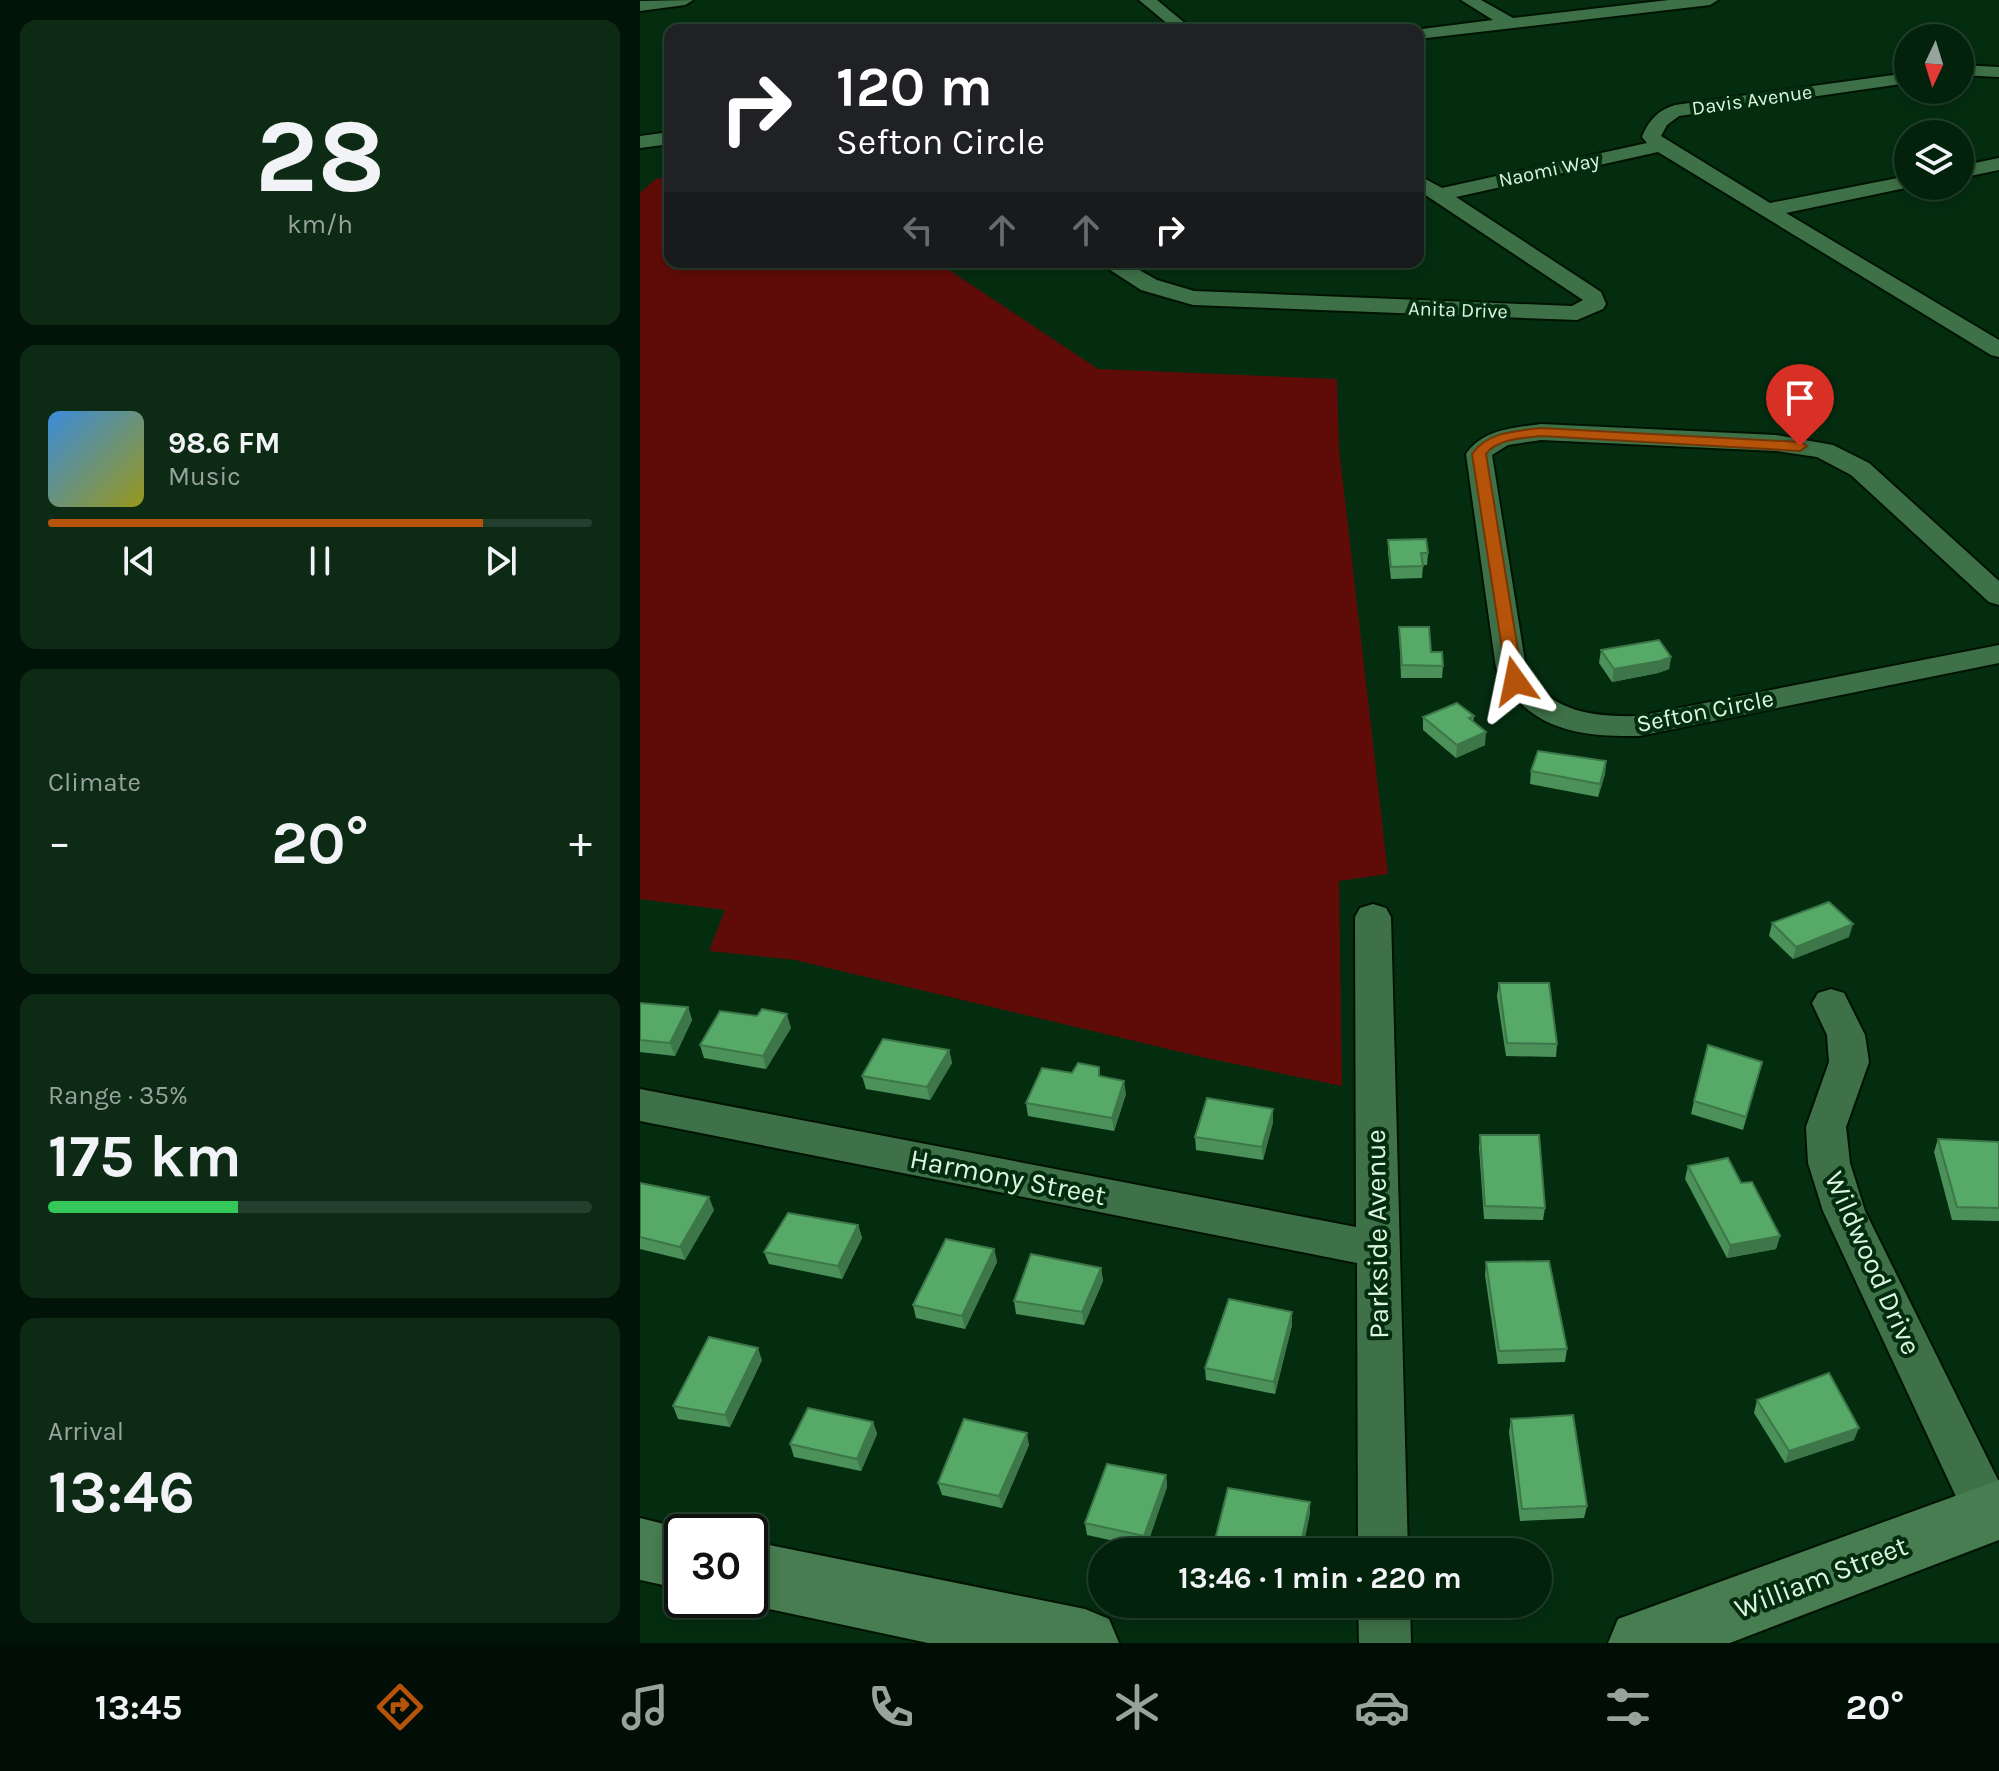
<!DOCTYPE html>
<meta charset="utf-8">
<style>
body{margin:0;font-family:Karla,sans-serif;background:#0d2a15;color:#f1f3f6;height:100vh;display:flex;flex-direction:column;font-size:30px;white-space:nowrap}
*{box-sizing:border-box;margin:0}
p{font-size:26px;color:#97a49d}
.icon{flex:none;width:44px;height:44px;fill:none;stroke:currentColor;stroke-width:2;stroke-linecap:round;stroke-linejoin:round}
.map{position:relative;flex:1;overflow:hidden}
.drawer{display:flex;flex-direction:column;gap:20px;padding:20px;background:#021307;width:640px}
.drawer>*{flex:none}
.top-card{position:absolute;left:24px;top:24px;width:760px;height:244px;border-radius:16px;box-shadow:0 4px 12px #0003,0 0 0 2px #243f2d;background:#202124;color:#fff;overflow:hidden}
.needle{width:52px;rotate:184deg}
.tools{position:absolute;left:1254px;top:24px;display:grid;gap:16px}
.tools a{display:grid;place-items:center;width:80px;height:80px;border-radius:50%;background:#03220c;box-shadow:0 4px 12px #0003,0 0 0 2px #243f2d;font-size:40px}
.speed{position:absolute;left:24px;top:1514px;display:flex;gap:16px;font-size:40px;font-weight:700;text-align:center}
.speed>*{display:grid;place-content:center;width:104px;height:104px;border-radius:50%;background:#03220c;box-shadow:0 4px 12px #0003,0 0 0 2px #243f2d;line-height:1}
.speed .limit{border:4px solid #111;border-radius:12px;background:#fff;color:#111}
.pin{position:absolute;display:grid;place-items:center;width:68px;height:68px;color:#fff;margin:-82px -34px;border-radius:50% 50% 50% 0;rotate:-45deg;box-shadow:0 0 8px #0007}
.pin .icon{rotate:45deg}
.me{position:absolute;width:88px;margin:-44px;rotate:348deg;stroke-linejoin:round;filter:drop-shadow(0 0 6px #0008)}
.turn{display:flex;align-items:center;gap:28px;height:168px;padding:0 40px;font-size:36px}
.turn .icon{width:104px;height:104px;stroke-width:2.5}
.turn b{display:block;font-size:56px;line-height:68px}
.lanes{display:flex;align-items:center;height:76px;padding:0 40px;background:#0003;justify-content:center;gap:40px;direction:ltr}
.lanes .off{opacity:.35}
.big{font-size:60px;font-weight:700;line-height:1.1}
.drawer .tile{flex:1;display:flex;flex-direction:column;justify-content:center;gap:12px;min-width:0;padding:0 28px;border-radius:16px;background:#0d2a15}
.drawer .dial{align-items:center;gap:0}
.dial b{font-size:104px;line-height:1}
.song{display:flex;align-items:center;gap:24px}
.cover{width:96px;height:96px;border-radius:12px;background:linear-gradient(135deg,hsl(210 70% 55%),hsl(60 70% 35%))}
.played{height:8px;border-radius:4px;background:linear-gradient(90deg,#b45309 80%,#243f2d 80%)}
.keys{display:flex;justify-content:space-around;direction:ltr}
.heat{display:flex;justify-content:space-between;align-items:center;font-size:44px;direction:ltr}
.charge{height:12px;border-radius:6px;background:linear-gradient(90deg,#34c759 35%,#243f2d 0)}
.trip{position:absolute;left:448px;top:1538px;width:464px;height:80px;border-radius:40px;background:#03220c;box-shadow:0 4px 12px #0003,0 0 0 2px #243f2d;font-weight:700;line-height:80px;text-align:center}
.dock{display:flex;height:128px;justify-content:space-around;align-items:center;background:#010e05;color:#97a49d}
.dock .icon{width:56px;height:56px}
.dock .on{color:#b45309}
.dock b{font-size:36px;color:#f1f3f6}
main{display:flex;flex:1;min-height:0}
.map>svg:first-child{display:block}
</style>
<main>
<section class="drawer">
<div class="tile dial"><b>28</b><p>km/h</p></div>
<div class="tile">
<div class="song"><i class="cover"></i><div><b>98.6 FM</b><p>Music</p></div></div>
<div class="played"></div>
<div class="keys"><svg class="icon" aria-label="previous" viewBox="0 0 24 24"><path d="M18 5L8 12l10 7zM5 5v14"/></svg><svg class="icon" aria-label="pause" viewBox="0 0 24 24"><path d="M8 5v14M16 5v14"/></svg><svg class="icon" aria-label="next" viewBox="0 0 24 24"><path d="M6 5l10 7-10 7zM19 5v14"/></svg></div>
</div>
<div class="tile"><p>Climate</p>
<div class="heat"><a>−</a><b class="big">20°</b><a>+</a></div>
</div>
<div class="tile"><p>Range · 35%</p><b class="big">175 km</b><div class="charge"></div></div>
<div class="tile"><p>Arrival</p><b class="big">13:46</b></div>
</section>
<div class="map">
<svg width="1359" height="1643" viewBox="0 0 1359 1643">
<rect width="100%" height="100%" fill="#042d10"/>
<polygon fill="#5f0c08" points="30,177 30,262 297,262 458,369 697,379 699,448 748,874 699,881 702,1086 566,1058 155,960 69,951 85,910 0,899 0,193 16,179"/>
<g fill="none" stroke-linecap="round" stroke-linejoin="round">
<g stroke="#001302" stroke-width="4">
<g id="street">
<polygon points="53,0 45,5 0,11 0,1"/>
<polygon points="499,0 517,0 553,30 535,30"/>
<polygon points="821,0 841,0 873,18 1029,0 1078,0 1070,5 778,39 778,30 774,30 853,20"/>
<polygon points="1320,65 1359,67 1359,77 1320,75"/>
<path d="M 1268,73 L 1268,83 L 1039,116 L 1027,125 L 1021,136 L 1130,203 L 1268,176 L 1268,186 L 1275,186 L 1146,213 L 1359,340 L 1359,357 L 1351,355 L 1018,152 L 816,197 L 961,292 L 966,304 L 963,309 L 937,320 L 553,305 L 501,290 L 458,262 L 485,262 L 517,280 L 554,291 L 932,306 L 943,300 L 778,190 L 778,175 L 802,188 L 1007,143 L 1002,137 C 1008,121 1018,110 1035,105 Z"/>
<polygon points="30,132 30,144 0,148 0,136"/>
<polygon points="1359,158 1359,170 1320,178 1320,166"/>
<path d="M 901,424 L 1136,435 L 1193,445 L 1229,463 L 1359,581 L 1359,605 L 1349,602 L 1211,475 L 1177,457 L 1136,451 L 901,440 L 868,445 L 852,455 L 886,668 C 909,713 953,717 999,716 L 1359,645 L 1359,663 L 999,736 C 937,737 885,729 856,668 L 826,454 C 843,429 873,428 901,424 Z"/>
<polygon points="733,904 746,908 751,917 768,1552 718,1552 717,1263 0,1121 0,1089 716,1227 715,917 720,908"/>
<polygon points="1191,989 1204,993 1225,1035 1229,1062 1206,1127 1210,1163 1225,1211 1359,1482 1359,1533 1349,1537 1332,1531 1183,1211 1168,1163 1166,1127 1189,1062 1187,1035 1172,1003 1178,993"/>
<polygon points="718,1604 770,1604 771,1643 719,1643"/>
</g>
</g>
<g stroke="#001302" stroke-width="4">
<g id="secondary">
<polygon points="1359,1480 1359,1540 1090,1643 968,1643 978,1619"/>
<polygon points="0,1518 56,1532 42,1532 42,1589 0,1580"/>
<polygon points="110,1541 445,1609 469,1619 479,1643 288,1643 110,1605 98,1600 110,1600"/>
</g>
</g>
<use href="#street" fill="#3e7147" fill-rule="evenodd"/>
<use href="#secondary" fill="#487c51" fill-rule="evenodd"/>
</g>
<g fill="#4b9159">
<polygon points="748,540 788,553 787,565 783,565 782,578 751,579 748,552"/>
<polygon points="759,627 791,652 803,666 802,678 761,678"/>
<polygon points="961,650 1031,657 1029,669 1018,673 972,682 959,663"/>
<polygon points="834,716 833,722 845,745 816,758 783,730 783,717"/>
<polygon points="966,761 965,774 958,797 890,784 891,771"/>
<polygon points="1132,923 1209,937 1153,959 1129,936"/>
<polygon points="859,983 917,1044 916,1057 866,1056 857,996"/>
<polygon points="0,1003 48,1007 52,1020 35,1056 0,1052"/>
<polygon points="151,1028 126,1069 64,1058 60,1045"/>
<polygon points="309,1050 312,1063 290,1100 226,1089 222,1076"/>
<polygon points="1122,1062 1103,1130 1051,1114 1054,1101"/>
<polygon points="460,1076 486,1094 474,1131 388,1116 386,1103"/>
<polygon points="633,1109 633,1122 623,1160 556,1150 555,1137"/>
<polygon points="840,1135 905,1208 903,1220 844,1219 839,1148"/>
<polygon points="1298,1139 1359,1142 1359,1221 1312,1220 1294,1152"/>
<polygon points="1048,1166 1101,1183 1140,1236 1136,1249 1087,1258 1045,1179"/>
<polygon points="0,1183 74,1210 45,1260 0,1249"/>
<polygon points="218,1225 222,1238 202,1279 129,1264 124,1252"/>
<polygon points="354,1249 357,1262 325,1329 276,1318 273,1305"/>
<polygon points="846,1262 927,1349 925,1362 858,1364 845,1275"/>
<polygon points="461,1268 463,1281 444,1325 376,1314 374,1301"/>
<polygon points="652,1312 652,1325 635,1394 566,1380 565,1368"/>
<polygon points="122,1360 90,1427 38,1419 33,1406"/>
<polygon points="1117,1400 1214,1440 1145,1463 1114,1413"/>
<polygon points="871,1419 947,1506 944,1518 880,1521 869,1432"/>
<polygon points="233,1422 237,1434 221,1471 154,1457 150,1444"/>
<polygon points="389,1445 362,1508 302,1495 298,1483"/>
<polygon points="526,1475 527,1487 506,1548 447,1535 445,1523"/>
</g>
<g fill="#3d7648">
<polygon points="1031,657 1029,669 1018,673 972,682 974,669"/>
<polygon points="846,732 845,745 816,758 817,745"/>
<polygon points="966,761 965,774 958,797 960,784"/>
<polygon points="1213,924 1209,937 1153,959 1156,947"/>
<polygon points="48,1007 52,1020 35,1056 30,1043"/>
<polygon points="147,1014 151,1028 126,1069 123,1056"/>
<polygon points="309,1050 312,1063 290,1100 287,1087"/>
<polygon points="484,1081 486,1094 474,1131 472,1118"/>
<polygon points="633,1109 633,1122 623,1160 622,1147"/>
<polygon points="69,1197 74,1210 45,1260 40,1247"/>
<polygon points="218,1225 222,1238 202,1279 198,1266"/>
<polygon points="1140,1236 1136,1249 1087,1258 1090,1245"/>
<polygon points="354,1249 357,1262 325,1329 322,1316"/>
<polygon points="461,1268 463,1281 444,1325 442,1312"/>
<polygon points="652,1312 652,1325 635,1394 634,1382"/>
<polygon points="118,1348 122,1360 90,1427 85,1415"/>
<polygon points="233,1422 237,1434 221,1471 217,1459"/>
<polygon points="1219,1428 1214,1440 1145,1463 1149,1451"/>
<polygon points="387,1433 389,1445 362,1508 359,1496"/>
<polygon points="526,1475 527,1487 506,1548 504,1536"/>
<polygon points="670,1502 670,1514 662,1552 659,1552"/>
</g>
<g fill="#57a967" stroke="#3d7648" stroke-width="2">
<polygon points="786,539 788,553 781,553 783,566 751,567 748,540"/>
<polygon points="759,627 789,627 791,652 802,652 803,666 762,665"/>
<polygon points="1019,640 1031,657 1020,661 974,669 961,650"/>
<polygon points="817,703 834,716 829,718 846,732 817,745 783,717"/>
<polygon points="898,751 966,761 960,784 891,771"/>
<polygon points="1189,902 1213,924 1156,947 1132,923"/>
<polygon points="859,983 909,983 917,1044 867,1043"/>
<polygon points="0,1003 48,1007 30,1043 0,1040"/>
<polygon points="122,1009 147,1014 123,1056 60,1045 80,1011 117,1016"/>
<polygon points="243,1039 309,1050 287,1087 222,1076"/>
<polygon points="1068,1045 1122,1062 1106,1117 1054,1101"/>
<polygon points="438,1063 459,1067 459,1076 484,1081 472,1118 386,1103 402,1068 432,1073"/>
<polygon points="567,1098 633,1109 622,1147 555,1137"/>
<polygon points="840,1135 899,1135 905,1208 845,1206"/>
<polygon points="1298,1139 1359,1142 1359,1208 1317,1207"/>
<polygon points="1088,1158 1101,1183 1112,1182 1140,1236 1090,1245 1048,1166"/>
<polygon points="0,1183 69,1197 40,1247 0,1237"/>
<polygon points="148,1213 218,1225 198,1266 124,1252"/>
<polygon points="306,1239 354,1249 322,1316 273,1305"/>
<polygon points="391,1254 461,1268 442,1312 374,1301"/>
<polygon points="909,1261 927,1349 859,1351 846,1262"/>
<polygon points="589,1299 652,1312 634,1382 565,1368"/>
<polygon points="69,1337 118,1348 85,1415 33,1406"/>
<polygon points="1189,1373 1219,1428 1149,1451 1117,1400"/>
<polygon points="168,1408 233,1422 217,1459 150,1444"/>
<polygon points="933,1415 947,1506 882,1509 871,1419"/>
<polygon points="324,1419 387,1433 359,1496 298,1483"/>
<polygon points="467,1464 526,1475 504,1536 445,1523"/>
<polygon points="588,1488 670,1502 659,1552 572,1552"/>
</g>
<path fill="#b45309" stroke="#753606" stroke-width="2" d="M 901,428 L 1160,442 L 1167,446 L 1160,451 L 901,436 C 883,438 856,439 846,454 L 883,681 L 875,686 L 867,681 L 832,454 C 847,432 875,431 901,428 Z"/>
<g text-anchor="middle" dominant-baseline="central" stroke-width="8" stroke-linejoin="round" paint-order="stroke">
<g font-size="20" fill="#dbf6de" stroke="#042d10">
<text transform="translate(1112 100) rotate(-8)">Davis Avenue</text>
<text transform="translate(909 170) rotate(-12)">Naomi Way</text>
<text transform="translate(818 310) rotate(2)">Anita Drive</text>
</g>
<g font-size="24" fill="#dbf6de" stroke="#042d10">
<text transform="translate(1065 711) rotate(-11)">Sefton Circle</text>
</g>
<g font-size="28" fill="#dbf6de" stroke="#042d10">
<text transform="translate(368 1177) rotate(11)">Harmony Street</text>
<text transform="translate(737 1234) rotate(-91)">Parkside Avenue</text>
<text transform="translate(1233 1263) rotate(66)">Wildwood Drive</text>
<text transform="translate(1181 1577) rotate(-21)">William Street</text>
</g>
</g>
</svg>
<div class="tools">
<a><svg class="needle" viewBox="-14 -14 28 28"><path d="M0-13l5 13h-10z" fill="#e53935"/><path d="M0 13l5-13h-10z" fill="#97a49d"/></svg></a>
<a><svg class="icon" aria-label="layers" viewBox="0 0 24 24"><path d="M12 4l9 5-9 5-9-5zM3 14l9 5 9-5"/></svg></a>
</div>
<div class="speed"><div class="limit">30</div></div>
<div class="pin" style="left:1160px;top:446px;background:#d93025"><svg class="icon" aria-label="arrive" viewBox="0 0 24 24"><path d="M6 21V4h12l-3 4 3 4H6"/></svg></div>
<svg class="me" style="left:875px;top:681px" viewBox="-20 -20 40 40"><path d="M0-17L14 15 0 8-14 15z" fill="#b45309" stroke="#fff" stroke-width="4"/></svg>
<div class="trip">13:46 · 1 min · 220 m</div>
<div class="top-card">
<div class="turn"><svg class="icon" aria-label="right" viewBox="0 0 24 24"><path d="M7 20v-9h11M14 6l5 5-5 5"/></svg><div><b>120 m</b>Sefton Circle</div></div>
<div class="lanes"><svg class="icon off" aria-label="left" viewBox="0 0 24 24"><path d="M17 20v-9H6M10 6l-5 5 5 5"/></svg><svg class="icon off" aria-label="ahead" viewBox="0 0 24 24"><path d="M12 20V5M6 11l6-6 6 6"/></svg><svg class="icon off" aria-label="ahead" viewBox="0 0 24 24"><path d="M12 20V5M6 11l6-6 6 6"/></svg><svg class="icon" aria-label="right" viewBox="0 0 24 24"><path d="M7 20v-9h11M14 6l5 5-5 5"/></svg></div>
</div>
</div>
</main>
<nav class="dock">
<b>13:45</b>
<svg class="icon on" aria-label="directions" viewBox="0 0 24 24"><path d="M12 3l9 9-9 9-9-9zM9 14v-3h6M13 9l2 2-2 2"/></svg>
<svg class="icon" aria-label="music" viewBox="0 0 24 24"><path d="M9 18V5l10-2v13"/><circle cx="6" cy="18" r="3"/><circle cx="16" cy="16" r="3"/></svg>
<svg class="icon" aria-label="phone" viewBox="0 0 24 24"><path d="M5 4h4l2 5-3 2q2 4 5 5l2-3 5 2v4C11 20 4 13 5 4z"/></svg>
<svg class="icon" aria-label="climate" viewBox="0 0 24 24"><path d="M12 3v18M4 7l16 10M4 17L20 7"/></svg>
<svg class="icon" aria-label="car" viewBox="0 0 24 24"><path d="M5 17H2v-5l4-1 3-4h7l3 4 3 1v5h-3M9 17h6M6 11h13"/><circle cx="7" cy="17" r="2"/><circle cx="17" cy="17" r="2"/></svg>
<svg class="icon" aria-label="filters" viewBox="0 0 24 24"><path d="M4 7h16M4 17h16"/><circle cx="9" cy="7" r="2"/><circle cx="15" cy="17" r="2"/></svg>
<b>20°</b>
</nav>
